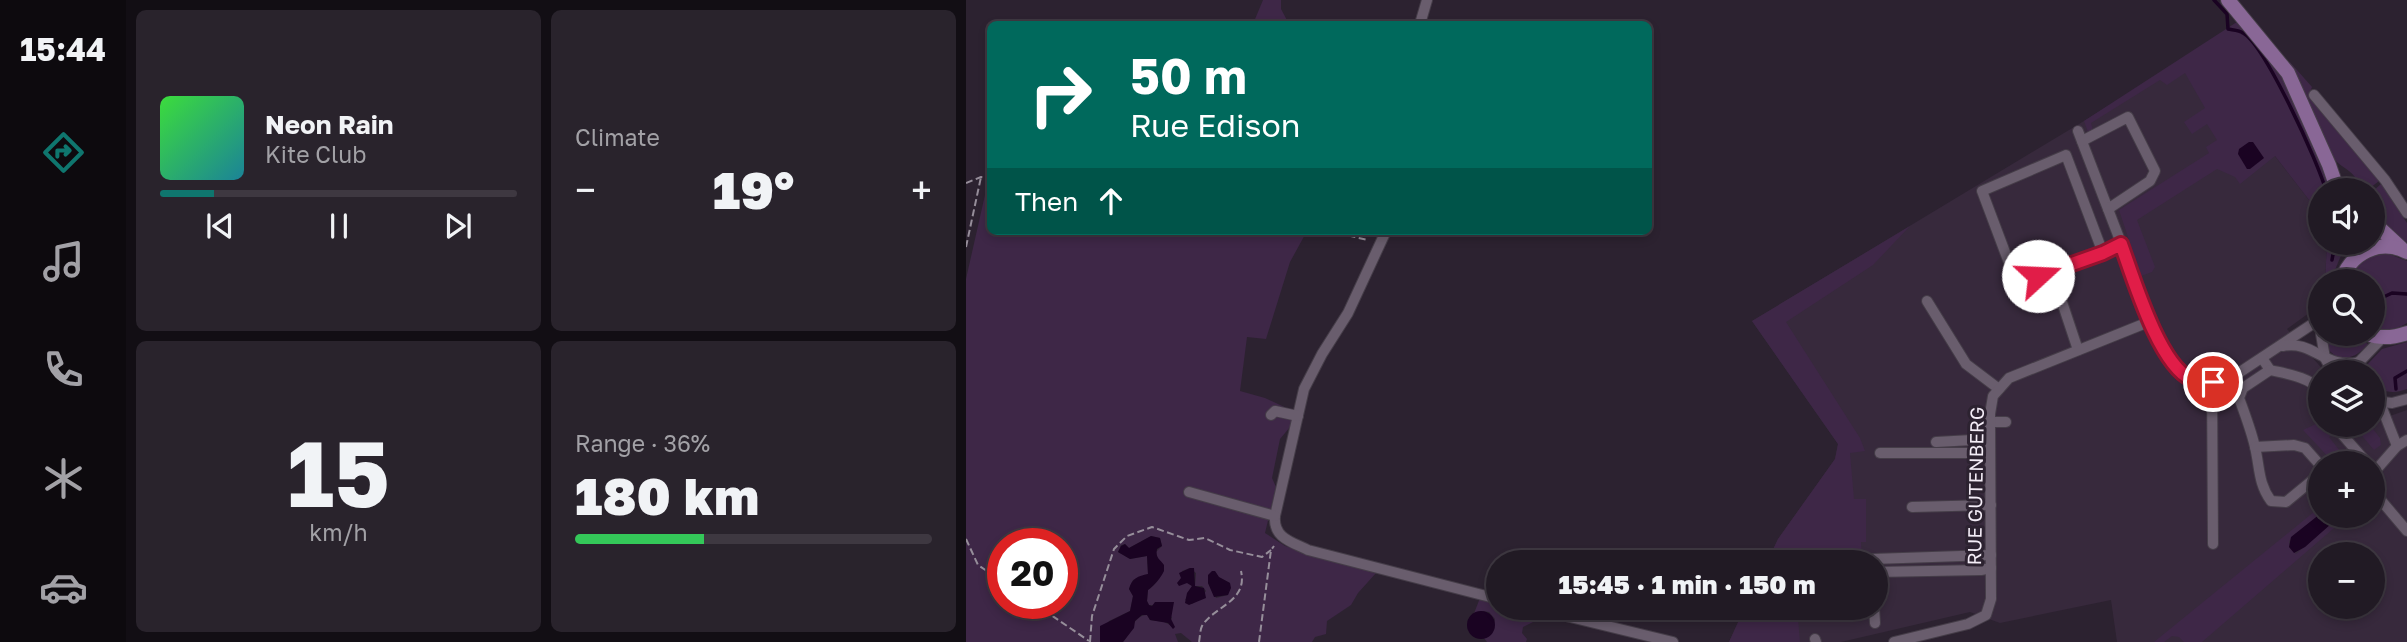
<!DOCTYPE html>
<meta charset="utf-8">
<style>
body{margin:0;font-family:"Golos Text",sans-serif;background:#29232c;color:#f1f3f6;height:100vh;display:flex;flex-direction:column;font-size:26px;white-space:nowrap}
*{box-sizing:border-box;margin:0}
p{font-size:23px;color:#a2a1a6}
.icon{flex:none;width:38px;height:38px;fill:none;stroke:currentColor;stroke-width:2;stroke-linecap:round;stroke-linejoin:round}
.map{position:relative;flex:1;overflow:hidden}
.drawer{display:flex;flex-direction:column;gap:10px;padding:10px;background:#120e14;width:840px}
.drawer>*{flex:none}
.guide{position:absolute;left:21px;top:21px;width:665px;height:214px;border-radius:10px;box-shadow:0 4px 10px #0003,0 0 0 2px #3e3841;background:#00695c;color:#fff;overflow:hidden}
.buttons{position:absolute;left:1342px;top:178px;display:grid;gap:14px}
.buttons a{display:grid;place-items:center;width:77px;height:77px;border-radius:50%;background:#211a24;box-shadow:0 4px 10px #0003,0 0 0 2px #3e3841;font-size:35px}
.speed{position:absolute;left:21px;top:528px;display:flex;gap:14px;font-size:35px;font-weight:700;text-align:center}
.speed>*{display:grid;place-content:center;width:91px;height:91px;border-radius:50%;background:#211a24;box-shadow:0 4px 10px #0003,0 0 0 2px #3e3841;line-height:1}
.speed .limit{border:10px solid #d22;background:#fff;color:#111}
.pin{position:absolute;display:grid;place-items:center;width:60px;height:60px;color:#fff;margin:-30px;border:4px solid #fff;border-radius:50%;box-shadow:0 2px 7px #0007}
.me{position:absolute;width:77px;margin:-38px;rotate:70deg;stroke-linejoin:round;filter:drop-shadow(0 0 5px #0008)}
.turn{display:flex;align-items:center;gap:24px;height:147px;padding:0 28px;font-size:32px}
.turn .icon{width:91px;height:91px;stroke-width:2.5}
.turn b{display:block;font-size:49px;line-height:60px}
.then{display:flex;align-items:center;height:66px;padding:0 28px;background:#0003;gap:14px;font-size:26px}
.big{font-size:52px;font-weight:800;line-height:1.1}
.drawer .tile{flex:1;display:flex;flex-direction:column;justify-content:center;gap:10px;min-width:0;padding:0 24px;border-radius:10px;background:#29232c}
.drawer .dial{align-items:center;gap:0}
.dial b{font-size:91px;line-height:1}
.song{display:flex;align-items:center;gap:21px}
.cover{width:84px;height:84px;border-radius:10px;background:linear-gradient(135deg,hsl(120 70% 55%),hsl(190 70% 35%))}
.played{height:7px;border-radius:4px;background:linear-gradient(90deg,#0f766e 15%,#3e3841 15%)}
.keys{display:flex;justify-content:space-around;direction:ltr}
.heat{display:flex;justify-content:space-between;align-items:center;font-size:38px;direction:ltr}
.charge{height:10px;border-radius:5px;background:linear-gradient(90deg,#34c759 36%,#3e3841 0)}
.drawer .tiles{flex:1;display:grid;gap:10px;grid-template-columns:repeat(2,1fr)}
.trip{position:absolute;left:520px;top:550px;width:402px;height:70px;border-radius:35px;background:#211a24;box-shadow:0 4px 10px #0003,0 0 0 2px #3e3841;font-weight:800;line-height:70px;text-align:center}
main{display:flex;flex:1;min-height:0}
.menu{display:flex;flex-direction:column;width:126px;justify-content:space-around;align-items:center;background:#0d0a0e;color:#a2a1a6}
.menu .icon{width:49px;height:49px}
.menu .current{color:#0f766e}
.menu b{font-size:32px;color:#f1f3f6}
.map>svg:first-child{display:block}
</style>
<main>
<nav class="menu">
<b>15:44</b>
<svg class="icon current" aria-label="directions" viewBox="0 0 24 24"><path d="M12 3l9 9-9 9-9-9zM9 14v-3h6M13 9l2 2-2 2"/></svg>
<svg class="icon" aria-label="music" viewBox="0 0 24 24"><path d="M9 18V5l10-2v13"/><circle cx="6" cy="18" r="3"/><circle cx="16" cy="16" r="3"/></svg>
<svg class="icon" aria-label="phone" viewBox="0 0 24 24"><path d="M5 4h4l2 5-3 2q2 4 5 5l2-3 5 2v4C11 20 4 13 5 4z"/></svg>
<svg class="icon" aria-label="climate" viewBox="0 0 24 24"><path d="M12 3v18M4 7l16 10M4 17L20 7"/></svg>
<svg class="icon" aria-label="car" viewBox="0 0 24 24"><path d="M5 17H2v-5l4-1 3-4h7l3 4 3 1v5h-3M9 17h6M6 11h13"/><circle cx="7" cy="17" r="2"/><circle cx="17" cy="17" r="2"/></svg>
</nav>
<section class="drawer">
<div class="tiles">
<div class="tile">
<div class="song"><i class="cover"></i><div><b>Neon Rain</b><p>Kite Club</p></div></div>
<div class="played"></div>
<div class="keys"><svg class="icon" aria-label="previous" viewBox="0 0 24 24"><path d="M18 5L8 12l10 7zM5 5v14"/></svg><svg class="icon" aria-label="pause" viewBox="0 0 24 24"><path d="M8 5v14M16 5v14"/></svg><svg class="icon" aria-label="next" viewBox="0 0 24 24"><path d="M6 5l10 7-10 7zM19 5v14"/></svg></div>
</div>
<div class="tile"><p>Climate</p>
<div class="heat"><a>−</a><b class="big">19°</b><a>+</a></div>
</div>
<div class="tile dial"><b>15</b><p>km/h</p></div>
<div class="tile"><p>Range · 36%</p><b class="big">180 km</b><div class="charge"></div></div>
</div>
</section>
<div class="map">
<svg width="1441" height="642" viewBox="0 0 1441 642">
<rect width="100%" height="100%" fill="#2c2230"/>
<path fill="#37293c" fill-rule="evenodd" d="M 1228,52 L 1354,214 L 1354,243 L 1361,243 L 1359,282 L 1354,282 L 1354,305 L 1321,329 L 1360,373 L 1354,373 L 1354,425 L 1407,425 L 1407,422 L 1441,410 L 1441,642 L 1151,642 L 1145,600 L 1034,623 L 1004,612 L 875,642 L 763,642 L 779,607 L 910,607 L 910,562 L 801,562 L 812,539 L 869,459 L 872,444 L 786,321 L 1118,121 ZM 1354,464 L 1407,464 L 1407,516 L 1354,516 ZM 1354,555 L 1407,555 L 1407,607 L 1354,607 Z"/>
<g fill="#3e2747" fill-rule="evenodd">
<polygon points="297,0 315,0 315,9 323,24 287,24"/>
<polygon points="1274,20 1315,73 1366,191 1354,191 1354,214 1309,156 1274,184 1269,177 1251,169 1171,220 1189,267 1186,272 1175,276 1153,210 1243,153 1240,147 1251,140 1241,124 1226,134 1218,122 1239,108 1219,73 1201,85 1194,80 1125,123 1127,130 1122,132 1118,121"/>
<path d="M 1323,61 L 1346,87 L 1344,92 L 1413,181 L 1400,191 L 1388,178 L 1389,177 C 1382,168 1376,168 1368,159 Z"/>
<polygon points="1415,184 1441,223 1441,242 1433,239 1407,214 1407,191"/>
<path d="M 21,186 L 24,186 L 24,231 L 341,231 L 324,262 L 300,339 L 281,337 L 274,391 L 299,398 L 329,412 L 324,427 L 314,439 L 306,478 L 310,487 L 299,533 L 319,546 L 410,573 L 392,593 L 385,605 L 361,621 L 360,634 L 349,637 L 346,642 L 226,642 L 215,633 L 209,634 L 212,642 L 157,642 C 166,633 166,616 181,615 L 184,620 L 198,622 L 208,627 L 205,621 L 206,617 L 188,605 L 183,605 L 181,601 L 182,590 C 199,578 194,569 190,552 L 196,546 L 194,538 L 185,536 L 163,548 L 159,544 L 155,545 L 152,552 L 164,559 L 181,556 L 182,574 L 167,580 L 163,589 L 167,596 L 164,611 L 143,621 L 134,642 L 0,642 L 0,279 ZM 37,544 L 96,544 L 96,604 L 37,604 ZM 224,568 L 230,573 L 229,586 L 236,586 L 240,591 L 234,599 L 226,604 L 219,600 L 226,586 L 215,579 L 216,571 ZM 250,573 L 252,577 L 264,583 L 262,595 L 250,598 L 242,583 Z"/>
<polygon points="944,226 907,265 820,322 894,438 899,451 884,453 888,499 900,499 900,542 895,542 896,561 801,562 812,539 869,459 872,444 786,321"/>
<polygon points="1361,243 1376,243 1376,253 1364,282 1359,282"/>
<path d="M 1423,254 L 1441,261 L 1441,323 C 1430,330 1420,331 1407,328 L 1407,282 L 1382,282 C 1390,264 1402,254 1423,254 Z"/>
<path d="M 1359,334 L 1385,334 L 1402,344 C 1392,355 1387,358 1372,358 L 1360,348 Z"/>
<path d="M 1441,342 L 1441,389 C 1427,394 1419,393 1407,384 L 1407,373 L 1400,373 L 1401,365 L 1416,349 Z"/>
<polygon points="1354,422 1354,425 1377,425 1363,437 1384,464 1369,464 1337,430"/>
<polygon points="1387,425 1404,425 1414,438 1415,445 1408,450"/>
<polygon points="1354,507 1354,514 1323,541 1323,547 1330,554 1374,516 1382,516 1236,642 1218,642 1213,637 1206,636 1198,642 1188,642"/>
<polygon points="514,598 532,603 532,607 550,607 569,614 569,621 557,627 556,633 561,639 560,642 521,642 518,638 524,635 529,619 523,612 516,611 507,616"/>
<polygon points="779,607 831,607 834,642 763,642"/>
</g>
<g fill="#1a0322">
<polygon points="1283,142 1287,142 1298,158 1284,169 1281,169 1272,154 1273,149"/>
<polygon points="1354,514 1354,516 1374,516 1339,547 1328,553 1323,547 1325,537"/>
<path d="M 185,536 L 194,538 L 196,546 L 191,549 C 189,558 194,559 198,565 L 198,571 C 196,576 188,586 182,590 L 181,601 L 183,605 L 186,606 L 189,602 L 208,602 L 205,619 L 209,627 L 207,629 L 202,623 L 184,620 L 181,615 L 176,615 L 169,621 L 168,628 L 157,642 L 134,642 L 134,626 L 164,611 L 167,596 L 163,589 C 166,578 172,576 182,574 L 181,556 L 164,559 L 152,552 L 155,546 L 159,544 L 163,548 Z"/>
<polygon points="224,568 228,568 229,586 238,588 240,598 223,605 219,603 221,593 226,586 221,583 213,586 211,583 215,578 213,573"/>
<polygon points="246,571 249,571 253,577 264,583 265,588 262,595 248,597 242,583 242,575"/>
<circle cx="515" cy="625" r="14"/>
</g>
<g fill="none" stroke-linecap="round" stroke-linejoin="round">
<g stroke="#1a0322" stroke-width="3.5">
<path d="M 1248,0 L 1261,14 L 1262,29 C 1266,30 1273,30 1277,33 C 1299,45 1353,164 1360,191"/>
<polyline points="1366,260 1369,243"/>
<polyline points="1407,302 1426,293 1441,294"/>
<polyline points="1430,389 1429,378 1441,371"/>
</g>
<g stroke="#453d48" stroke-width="12">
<g id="minor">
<polyline points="454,24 461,0"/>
<polyline points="1348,95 1419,180 1441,213"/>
<polyline points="1112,131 1185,321 1205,363 1225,379 1246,382 1268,376 1354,319"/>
<polyline points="1116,141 1162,117 1189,171 1184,181 1142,209"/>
<path d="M 420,231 L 382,313 L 356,354 L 338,389 L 309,516 C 307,538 326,542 342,550 L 532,599"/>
<polyline points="1137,253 1100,155 1016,191 1051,284 1137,253 1155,244"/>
<polyline points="1090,284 1112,350"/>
<polyline points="961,301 1000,364 1033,389"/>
<polyline points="1355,334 1359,358 1367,373"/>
<path d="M 1317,346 C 1348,340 1359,370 1393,362"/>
<path d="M 1296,358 L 1304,370 L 1277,388 L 1273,398 C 1279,414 1285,430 1289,447 C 1294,468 1292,483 1305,501 L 1320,502 L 1354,474"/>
<path d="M 1304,370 C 1321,374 1343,377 1354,390"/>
<polyline points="1391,373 1393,362 1416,338"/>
<polyline points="1246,382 1247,544"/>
<polyline points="1407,401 1426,403 1441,399"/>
<polyline points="1414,403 1431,446"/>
<polyline points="305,415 309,411 332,416"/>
<polyline points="1024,422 1040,422"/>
<polyline points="1374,432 1402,464"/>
<polyline points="1441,440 1431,446 1410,470 1413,498 1441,531"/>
<polyline points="970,442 1024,439"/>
<polyline points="1289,447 1328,445 1339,448 1354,465"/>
<polyline points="914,453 1024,453"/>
<polyline points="223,492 309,516"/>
<polyline points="946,507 1025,505"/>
<polyline points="907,559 1025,555"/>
<polyline points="910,572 1015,570 1025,568"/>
<polyline points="563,607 707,642"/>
<polyline points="908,607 909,623"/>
<polyline points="849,639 850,642"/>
<polyline points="928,642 1002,624 1020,615 1025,599 1024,414 1027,396 1043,378 1185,321"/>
</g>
</g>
<g stroke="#453d48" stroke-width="16">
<g id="major">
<polyline points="1262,0 1322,73 1363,165 1372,191"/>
<polyline points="1407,222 1435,248"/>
<path d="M 1375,282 C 1384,253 1413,238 1441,252"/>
<path d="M 1401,334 C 1415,339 1427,338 1441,333"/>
</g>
</g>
<g stroke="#968e9a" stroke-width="2" stroke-dasharray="7 3.5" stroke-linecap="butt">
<polyline points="0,183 15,177 24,178"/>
<polyline points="362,231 402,240"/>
<polyline points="0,247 15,177"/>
<polyline points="0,539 12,565 37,582"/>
<polyline points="69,604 123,641"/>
<polyline points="124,642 126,616 148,549 161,536 186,527 223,540 239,538 264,550 296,557 305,550"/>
<path d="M 233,642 C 234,637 234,630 236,626 C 248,606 282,602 275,571"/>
<polyline points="293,642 305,550 308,546"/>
</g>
<use href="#minor" stroke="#695d6d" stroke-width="10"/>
<use href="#major" stroke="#896796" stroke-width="14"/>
</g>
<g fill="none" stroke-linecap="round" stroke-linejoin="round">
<g stroke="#92132f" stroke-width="18">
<path id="route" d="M 1072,276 L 1137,253 L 1155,244 C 1167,277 1193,365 1225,379 C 1231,381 1240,381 1247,382"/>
</g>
<use href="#route" stroke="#e11d48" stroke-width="12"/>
</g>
<g text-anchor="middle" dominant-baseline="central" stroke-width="6" stroke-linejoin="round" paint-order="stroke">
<g font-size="19" fill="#f4edf7" stroke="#2c2230">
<text transform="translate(1009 486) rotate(-89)">RUE GUTENBERG</text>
</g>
</g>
</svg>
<div class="buttons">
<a><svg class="icon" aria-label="sound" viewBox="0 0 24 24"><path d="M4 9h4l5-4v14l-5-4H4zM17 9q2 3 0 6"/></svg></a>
<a><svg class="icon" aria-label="search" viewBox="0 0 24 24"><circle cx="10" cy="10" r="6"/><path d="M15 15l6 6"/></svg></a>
<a><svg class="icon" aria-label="layers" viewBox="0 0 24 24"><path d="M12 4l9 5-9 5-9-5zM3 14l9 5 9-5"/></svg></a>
<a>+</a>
<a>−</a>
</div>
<div class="speed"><div class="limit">20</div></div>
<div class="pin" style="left:1247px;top:382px;background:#d93025"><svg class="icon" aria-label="arrive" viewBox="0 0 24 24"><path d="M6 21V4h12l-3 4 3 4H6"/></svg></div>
<svg class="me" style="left:1072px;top:276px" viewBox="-20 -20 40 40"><circle r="19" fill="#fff"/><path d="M0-13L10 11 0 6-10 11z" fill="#e11d48"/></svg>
<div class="trip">15:45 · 1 min · 150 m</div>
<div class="guide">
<div class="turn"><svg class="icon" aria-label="right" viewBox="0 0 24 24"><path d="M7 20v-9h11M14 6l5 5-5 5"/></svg><div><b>50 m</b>Rue Edison</div></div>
<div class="then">Then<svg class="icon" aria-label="ahead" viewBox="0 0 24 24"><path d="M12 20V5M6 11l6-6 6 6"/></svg></div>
</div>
</div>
</main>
